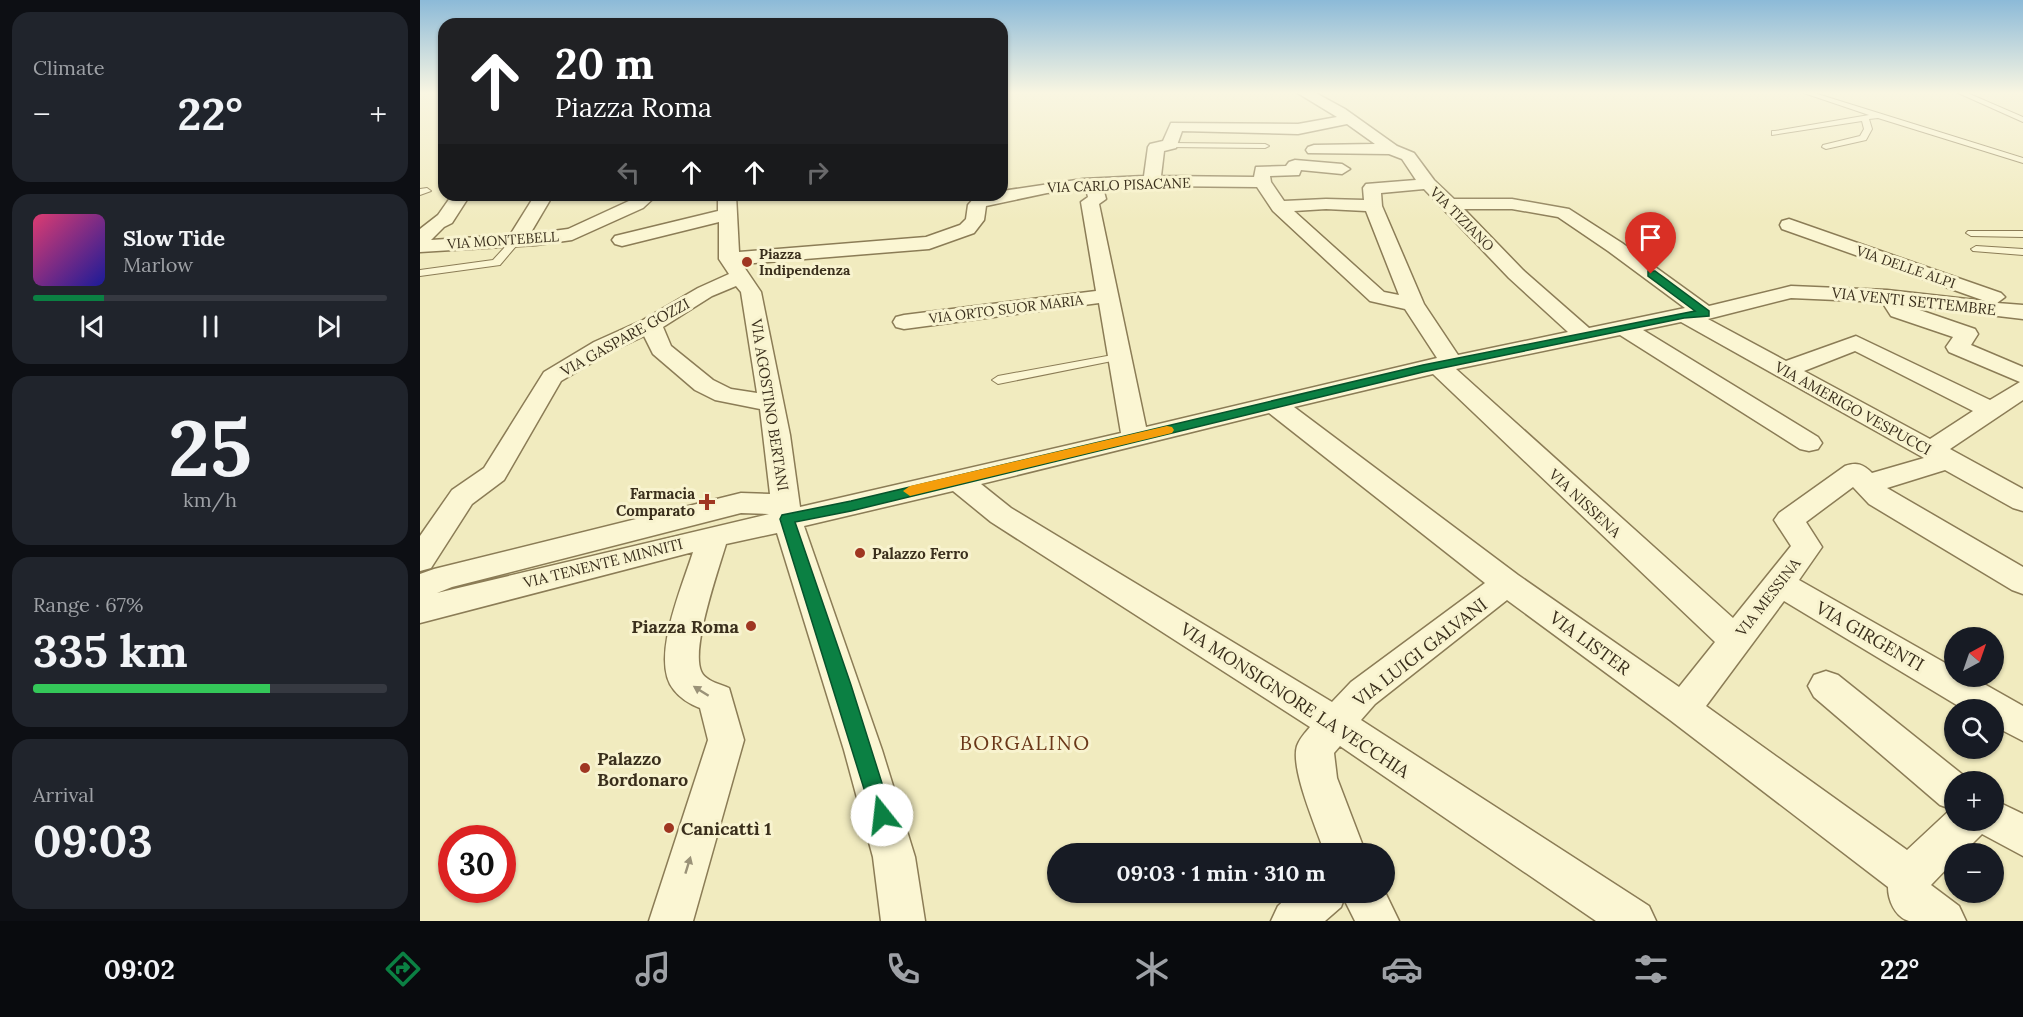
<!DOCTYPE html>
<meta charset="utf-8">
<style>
body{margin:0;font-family:Lora,serif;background:#20242c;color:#f1f3f6;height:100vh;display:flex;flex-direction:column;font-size:22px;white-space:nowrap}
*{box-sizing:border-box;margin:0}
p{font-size:20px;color:#9ea1a6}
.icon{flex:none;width:33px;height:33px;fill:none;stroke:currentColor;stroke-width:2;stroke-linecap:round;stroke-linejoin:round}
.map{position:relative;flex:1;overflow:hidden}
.details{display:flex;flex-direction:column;gap:12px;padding:12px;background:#0d0f14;width:420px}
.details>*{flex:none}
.top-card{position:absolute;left:18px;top:18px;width:570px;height:183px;border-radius:18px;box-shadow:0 2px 4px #0004;background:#202124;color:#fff;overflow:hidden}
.needle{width:39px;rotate:40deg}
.buttons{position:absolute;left:1524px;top:627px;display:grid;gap:12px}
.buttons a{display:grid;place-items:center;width:60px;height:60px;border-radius:50%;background:#171b24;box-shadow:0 2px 4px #0004;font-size:30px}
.speed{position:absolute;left:18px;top:825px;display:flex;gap:12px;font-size:30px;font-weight:700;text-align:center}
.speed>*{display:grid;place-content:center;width:78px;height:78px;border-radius:50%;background:#171b24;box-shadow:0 2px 4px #0004;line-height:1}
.speed .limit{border:9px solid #d22;background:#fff;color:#111}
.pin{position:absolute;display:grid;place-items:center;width:51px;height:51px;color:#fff;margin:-62px -26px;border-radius:50% 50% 50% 0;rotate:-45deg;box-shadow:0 0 6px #0007}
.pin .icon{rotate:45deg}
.me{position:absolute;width:66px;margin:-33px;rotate:344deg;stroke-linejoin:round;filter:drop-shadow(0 0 4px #0008)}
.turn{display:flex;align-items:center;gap:21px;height:126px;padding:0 18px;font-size:27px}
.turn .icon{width:78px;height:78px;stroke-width:2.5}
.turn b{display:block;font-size:42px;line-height:51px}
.lanes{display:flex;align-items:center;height:57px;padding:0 18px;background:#0003;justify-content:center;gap:30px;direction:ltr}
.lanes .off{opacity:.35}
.big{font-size:45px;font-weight:700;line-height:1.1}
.details .widget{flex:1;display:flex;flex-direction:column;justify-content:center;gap:9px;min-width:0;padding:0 21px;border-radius:18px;background:#20242c}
.details .dial{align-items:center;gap:0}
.dial b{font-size:78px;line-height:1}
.song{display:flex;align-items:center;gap:18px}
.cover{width:72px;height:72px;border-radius:9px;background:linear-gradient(135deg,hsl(340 70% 55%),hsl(240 70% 35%))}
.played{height:6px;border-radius:3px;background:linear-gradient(90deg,#0b8043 20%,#363941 20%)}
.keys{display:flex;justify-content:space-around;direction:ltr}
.heat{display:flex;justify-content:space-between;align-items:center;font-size:33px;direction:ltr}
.charge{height:9px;border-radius:4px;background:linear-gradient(90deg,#34c759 67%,#363941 0)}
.trip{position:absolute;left:627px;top:843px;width:348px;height:60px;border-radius:30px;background:#171b24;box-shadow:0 2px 4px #0004;font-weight:700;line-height:60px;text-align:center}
.dock{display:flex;height:96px;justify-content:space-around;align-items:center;background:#090b0e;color:#9ea1a6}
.dock .icon{width:42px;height:42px}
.dock .active{color:#0b8043}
.dock b{font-size:27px;color:#f1f3f6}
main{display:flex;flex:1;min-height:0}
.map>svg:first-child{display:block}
</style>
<main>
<section class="details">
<div class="widget"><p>Climate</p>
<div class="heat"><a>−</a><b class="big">22°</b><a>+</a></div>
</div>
<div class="widget">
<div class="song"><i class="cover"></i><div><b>Slow Tide</b><p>Marlow</p></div></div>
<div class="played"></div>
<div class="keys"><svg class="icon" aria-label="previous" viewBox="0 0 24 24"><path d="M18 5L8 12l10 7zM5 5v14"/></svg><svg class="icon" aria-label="pause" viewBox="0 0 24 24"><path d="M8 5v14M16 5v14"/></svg><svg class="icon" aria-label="next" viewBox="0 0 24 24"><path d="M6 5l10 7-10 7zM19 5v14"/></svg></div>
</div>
<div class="widget dial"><b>25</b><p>km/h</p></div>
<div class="widget"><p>Range · 67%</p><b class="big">335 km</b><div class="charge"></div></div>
<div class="widget"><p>Arrival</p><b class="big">09:03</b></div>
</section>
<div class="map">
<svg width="1603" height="921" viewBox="0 0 1603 921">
<rect width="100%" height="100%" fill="#f1ebbf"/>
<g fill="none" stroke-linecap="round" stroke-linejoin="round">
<g stroke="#8b7c56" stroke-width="2">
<g id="lane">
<polygon points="1381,92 1391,92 1603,158 1603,163 1458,118 1449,119 1452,129 1446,140 1406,149 1402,147 1403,145 1440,136 1444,129 1442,121 1352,135 1352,131 1355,131 1449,115"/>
<polygon points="1536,92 1545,92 1603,117 1603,122"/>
<polygon points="750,143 845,144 849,146 845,148 747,147 747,143"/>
<polygon points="0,189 7,188 11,191 0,195"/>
<polygon points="1548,231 1603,231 1603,237 1551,236 1546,233"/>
<polygon points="94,237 102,239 80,265 0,276 0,270 73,260"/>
<polygon points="1556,246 1603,249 1603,255 1553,251 1551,249"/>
<polygon points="698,354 704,357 702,359 578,384 572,380 578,376"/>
</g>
</g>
<g stroke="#8b7c56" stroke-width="3">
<g id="street">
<path d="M 876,92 L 894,92 L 925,109 L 977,146 L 994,153 L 1014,180 L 1034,199 L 1092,199 L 1149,209 L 1202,243 L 1289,306 L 1371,286 L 1467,290 L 1565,301 L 1362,229 L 1360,225 L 1362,221 L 1369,219 L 1581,293 L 1585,297 L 1577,303 L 1603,305 L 1603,319 L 1485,305 L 1555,329 L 1558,334 L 1551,345 L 1603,367 L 1603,400 L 1530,449 L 1603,489 L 1603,511 L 1593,508 L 1525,470 L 1467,488 L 1603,567 L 1603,594 L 1592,590 L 1449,504 L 1433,487 L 1386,522 L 1402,547 L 1379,580 L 1534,668 L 1534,676 L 1550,676 L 1603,706 L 1603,741 L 1574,726 L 1574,710 L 1545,710 L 1364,601 L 1286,706 L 1487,850 L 1531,809 L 1520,805 L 1394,697 L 1388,686 L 1394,675 L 1406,671 L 1418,675 L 1548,779 L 1549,782 L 1534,782 L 1534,820 L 1574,820 L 1574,800 L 1603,814 L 1603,856 L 1562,834 L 1542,854 L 1534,854 L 1534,861 L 1511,885 L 1539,906 L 1546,921 C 1533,921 1499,921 1489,921 C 1475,917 1468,900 1468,887 L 1250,720 L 1087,600 L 955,704 L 941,720 L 1229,906 L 1236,921 L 1176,921 L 920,746 L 914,753 L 917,778 L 946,854 L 905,854 C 897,829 870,769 877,746 C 880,738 885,733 890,727 L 571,522 L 533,491 L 384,526 L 462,750 L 495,857 L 505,921 L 461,921 L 453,857 L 424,750 L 357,533 L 306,544 C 298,571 271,648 281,671 C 285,681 300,684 309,688 L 324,740 L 273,921 L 229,921 L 288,740 L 280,708 C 270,704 261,699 254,690 C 229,661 263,585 273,552 L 0,623 L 0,574 L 14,569 L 321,493 L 350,494 L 340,409 L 295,400 L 275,390 L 233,354 L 224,336 L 190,352 L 141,381 L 84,480 L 52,504 L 11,568 L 0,571 L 0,536 L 32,490 L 64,468 L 124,372 L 174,342 L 223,320 L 278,288 L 309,274 L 299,259 L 299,222 L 202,246 L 195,244 L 192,240 L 195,236 L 298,211 L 298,195 L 316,195 L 319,252 L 506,237 L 540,225 L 546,219 L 548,205 L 554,198 L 582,195 L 582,191 L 663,179 L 724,176 L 728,147 L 730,144 L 743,141 L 751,123 L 878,124 L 917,117 ZM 927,124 L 955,144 L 894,145 L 888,147 L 886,150 L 888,153 L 969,154 L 982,159 L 996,180 L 946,184 L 943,188 L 944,200 L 906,199 L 864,201 L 851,182 L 850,176 L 879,175 L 881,170 L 922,174 L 930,169 L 922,164 L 875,160 L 869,162 L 866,166 L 836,167 L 834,177 L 741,176 L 744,151 L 756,148 L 762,131 L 878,134 ZM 726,186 L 732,188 L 739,186 L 837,187 L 853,211 L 950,301 L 985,309 L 1017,358 L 726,427 L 679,204 L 686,199 L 683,188 ZM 666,189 L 668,197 L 661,202 L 676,291 L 484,315 L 476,317 L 473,322 L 476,327 L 484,329 L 679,303 L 701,433 L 380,507 L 370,435 L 341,292 L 322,264 L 509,249 L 554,233 L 564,220 L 566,206 L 627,193 ZM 1004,189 L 1089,278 L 1148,332 L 1038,355 L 1004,304 L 962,206 L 961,193 ZM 906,209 L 946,211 L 979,295 L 964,292 L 874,211 ZM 1044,209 L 1092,209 L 1138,217 L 1188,251 L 1265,308 L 1169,328 L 1103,270 ZM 316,286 L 321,292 L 337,393 L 311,389 L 293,380 L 251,346 L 243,327 L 292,296 ZM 1371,298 L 1462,302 L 1471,316 L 1533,337 L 1526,347 L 1529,352 L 1600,382 L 1570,400 L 1436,336 L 1366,361 L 1288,319 ZM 1261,322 L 1504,458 L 1452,473 C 1443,464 1437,462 1425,466 L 1359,513 L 1354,520 L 1371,546 L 1313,618 L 1036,369 L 1200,335 L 1380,449 L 1389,451 L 1398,449 L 1402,443 L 1398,437 L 1223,330 ZM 1435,351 L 1553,411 L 1510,439 L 1384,371 ZM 1013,374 L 1295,642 L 1259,687 L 1098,575 L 874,407 ZM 849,413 L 1065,583 L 931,682 L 912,702 L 591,508 L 561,484 ZM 321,513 L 349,514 L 17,593 L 32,587 Z"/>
<polygon points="32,195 50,195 32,223 24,227 11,240 90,235 115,195 133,195 110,234 148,229 211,200 217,195 237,195 223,208 152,240 116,245 0,252 0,229 18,215"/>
<polygon points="964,890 979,921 935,921 924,899 921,907 905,921 851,921 858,906 873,892 964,892"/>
</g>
</g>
<use href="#lane" fill="#fbf6d3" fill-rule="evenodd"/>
<use href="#street" fill="#fbf6d3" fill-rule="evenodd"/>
</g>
<defs><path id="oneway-solid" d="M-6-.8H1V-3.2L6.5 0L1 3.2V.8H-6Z" transform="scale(1.5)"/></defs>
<g fill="#9a9278">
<use href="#oneway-solid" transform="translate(281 691) rotate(-148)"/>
<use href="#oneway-solid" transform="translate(268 865) rotate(-73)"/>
</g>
<linearGradient id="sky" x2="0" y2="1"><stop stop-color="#8cbad8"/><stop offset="0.42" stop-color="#f9f6e2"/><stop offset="1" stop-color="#f9f6e2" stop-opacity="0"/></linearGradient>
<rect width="1603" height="221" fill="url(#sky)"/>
<polygon fill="#0b8043" stroke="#07532c" stroke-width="1.5" points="1228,271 1235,271 1289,311 1289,316 1264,318 1003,372 431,511 375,522 431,685 472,815 469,821 462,824 454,821 360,519 362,515 431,501 1003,365 1275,311 1228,276"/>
<polygon fill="#f59e0b" points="747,426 752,427 754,430 752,433 490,496 483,491 490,486"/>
<g fill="#9f3621" stroke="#f8f3cf" stroke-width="2">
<circle cx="327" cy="262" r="6"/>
<path d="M284 493h6v6h6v6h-6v6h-6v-6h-6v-6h6z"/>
<circle cx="440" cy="553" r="6"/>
<circle cx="331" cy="626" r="6"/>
<circle cx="165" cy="768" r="6"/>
<circle cx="249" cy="828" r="6"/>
</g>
<g text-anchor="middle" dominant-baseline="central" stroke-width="6" stroke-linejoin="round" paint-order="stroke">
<g font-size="14" fill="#3a2f1c" stroke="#f8f3cf">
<text transform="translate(699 185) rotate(-2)">VIA CARLO PISACANE</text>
<text transform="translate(1042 219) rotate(45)">VIA TIZIANO</text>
<text transform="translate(83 240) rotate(-4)">VIA MONTEBELL</text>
<text transform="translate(1486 267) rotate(19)">VIA DELLE ALPI</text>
<text transform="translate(586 309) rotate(-7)">VIA ORTO SUOR MARIA</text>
</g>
<g font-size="14" font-weight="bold" fill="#3a2f1c" stroke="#f8f3cf" text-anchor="start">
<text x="339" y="254">Piazza<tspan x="339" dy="16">Indipendenza</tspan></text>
</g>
<g font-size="15" fill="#3a2f1c" stroke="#f8f3cf">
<text transform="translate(1494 301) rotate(6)">VIA VENTI SETTEMBRE</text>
<text transform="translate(205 337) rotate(-29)">VIA GASPARE GOZZI</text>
<text transform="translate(350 405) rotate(81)">VIA AGOSTINO BERTANI</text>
<text transform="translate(1433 408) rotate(29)">VIA AMERIGO VESPUCCI</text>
<text transform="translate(1165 503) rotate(43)">VIA NISSENA</text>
<text transform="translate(183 563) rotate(-14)">VIA TENENTE MINNITI</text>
<text transform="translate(1348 597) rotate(-52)">VIA MESSINA</text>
</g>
<g font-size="15" font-weight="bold" fill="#3a2f1c" stroke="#f8f3cf" text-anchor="end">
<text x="275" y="493">Farmacia<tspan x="275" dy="17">Comparato</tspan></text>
<text x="452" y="553" text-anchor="start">Palazzo Ferro</text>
</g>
<g font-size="18" font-weight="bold" fill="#3a2f1c" stroke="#f8f3cf" text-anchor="start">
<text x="319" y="626" text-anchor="end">Piazza Roma</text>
<text x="177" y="758">Palazzo<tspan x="177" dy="21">Bordonaro</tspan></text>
<text x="261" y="828">Canicattì 1</text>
</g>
<g font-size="18" fill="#3a2f1c" stroke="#f8f3cf">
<text transform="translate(1450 636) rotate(30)">VIA GIRGENTI</text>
<text transform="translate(1170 643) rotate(36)">VIA LISTER</text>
<text transform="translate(1000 652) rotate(-38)">VIA LUIGI GALVANI</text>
<text transform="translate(875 700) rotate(33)">VIA MONSIGNORE LA VECCHIA</text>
</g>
<g font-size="20" letter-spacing="1.5" fill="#6a3718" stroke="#f8f3cf">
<text x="605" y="742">BORGALINO</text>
</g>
</g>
</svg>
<div class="buttons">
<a><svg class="needle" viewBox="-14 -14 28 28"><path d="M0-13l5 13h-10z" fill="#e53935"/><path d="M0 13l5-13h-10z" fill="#9ea1a6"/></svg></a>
<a><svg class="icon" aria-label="search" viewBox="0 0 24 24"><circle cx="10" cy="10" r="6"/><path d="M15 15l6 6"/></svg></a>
<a>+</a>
<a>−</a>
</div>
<div class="speed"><div class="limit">30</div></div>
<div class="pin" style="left:1231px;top:274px;background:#d93025"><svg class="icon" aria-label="arrive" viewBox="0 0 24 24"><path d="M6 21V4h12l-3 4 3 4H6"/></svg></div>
<svg class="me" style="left:462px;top:815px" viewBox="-20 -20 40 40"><circle r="19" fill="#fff"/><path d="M0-13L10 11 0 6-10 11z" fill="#0b8043"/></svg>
<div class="trip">09:03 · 1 min · 310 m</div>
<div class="top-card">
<div class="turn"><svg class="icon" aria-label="ahead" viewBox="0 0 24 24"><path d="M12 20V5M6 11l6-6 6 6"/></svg><div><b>20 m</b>Piazza Roma</div></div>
<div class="lanes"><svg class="icon off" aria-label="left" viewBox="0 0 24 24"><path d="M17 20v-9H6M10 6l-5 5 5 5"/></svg><svg class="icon" aria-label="ahead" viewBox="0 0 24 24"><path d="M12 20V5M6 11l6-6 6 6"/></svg><svg class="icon" aria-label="ahead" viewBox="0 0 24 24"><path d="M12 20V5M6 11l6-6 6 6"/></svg><svg class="icon off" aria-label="right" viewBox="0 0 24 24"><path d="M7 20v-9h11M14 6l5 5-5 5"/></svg></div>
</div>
</div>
</main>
<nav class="dock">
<b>09:02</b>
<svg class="icon active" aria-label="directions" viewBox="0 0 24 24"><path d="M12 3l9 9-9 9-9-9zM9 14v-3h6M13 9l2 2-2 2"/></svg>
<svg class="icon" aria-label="music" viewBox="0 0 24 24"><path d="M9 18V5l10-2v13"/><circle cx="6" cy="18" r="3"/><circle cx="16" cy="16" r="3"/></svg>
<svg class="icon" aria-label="phone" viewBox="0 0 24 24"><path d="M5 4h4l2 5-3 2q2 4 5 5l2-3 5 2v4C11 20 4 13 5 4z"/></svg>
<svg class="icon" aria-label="climate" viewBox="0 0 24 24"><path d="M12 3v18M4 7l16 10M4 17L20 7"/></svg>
<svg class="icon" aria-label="car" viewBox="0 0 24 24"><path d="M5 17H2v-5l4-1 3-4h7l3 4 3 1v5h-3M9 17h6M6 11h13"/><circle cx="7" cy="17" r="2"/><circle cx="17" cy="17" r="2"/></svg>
<svg class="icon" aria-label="filters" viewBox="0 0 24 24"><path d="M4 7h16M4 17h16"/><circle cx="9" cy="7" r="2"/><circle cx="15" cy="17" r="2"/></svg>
<b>22°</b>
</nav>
